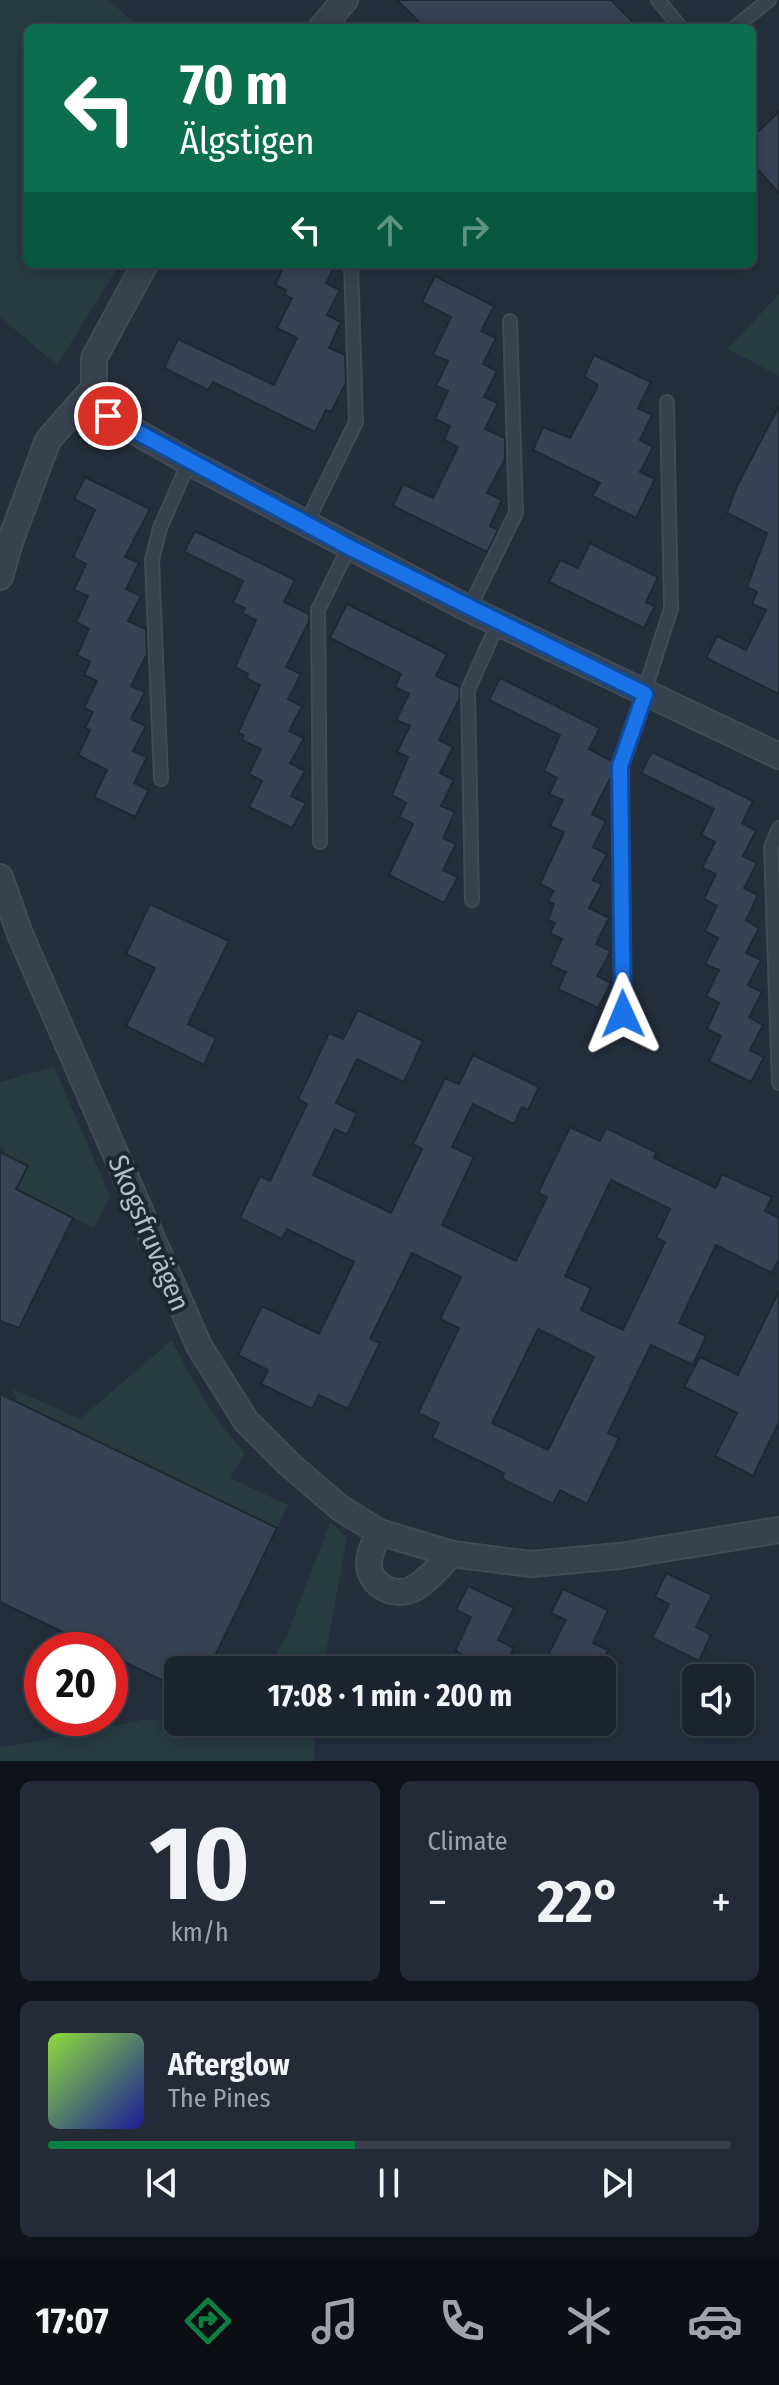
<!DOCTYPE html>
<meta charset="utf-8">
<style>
body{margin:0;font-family:"Fira Sans Condensed",sans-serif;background:#242b36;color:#f1f3f6;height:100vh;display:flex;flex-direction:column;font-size:30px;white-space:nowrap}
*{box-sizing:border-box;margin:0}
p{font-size:26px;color:#a0a4aa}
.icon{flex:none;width:44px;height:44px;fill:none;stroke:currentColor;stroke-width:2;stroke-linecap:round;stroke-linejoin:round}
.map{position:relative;height:1761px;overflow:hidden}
.drawer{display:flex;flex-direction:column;gap:20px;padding:20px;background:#0f1319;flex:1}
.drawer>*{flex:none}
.banner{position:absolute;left:24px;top:24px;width:732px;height:244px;border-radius:12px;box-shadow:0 4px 20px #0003,0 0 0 2px #39404a;background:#0b6e4f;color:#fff;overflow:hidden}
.buttons{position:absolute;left:682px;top:1664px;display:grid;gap:16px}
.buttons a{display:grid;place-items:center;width:72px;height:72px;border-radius:12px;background:#1b232e;box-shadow:0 4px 20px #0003,0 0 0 2px #39404a;font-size:40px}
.speed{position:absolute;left:24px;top:1632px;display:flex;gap:16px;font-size:40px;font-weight:700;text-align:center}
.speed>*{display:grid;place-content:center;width:104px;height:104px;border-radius:50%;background:#1b232e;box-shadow:0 4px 20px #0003,0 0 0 2px #39404a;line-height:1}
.speed .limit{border:12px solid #d22;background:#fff;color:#111}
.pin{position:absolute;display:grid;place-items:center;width:68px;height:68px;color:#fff;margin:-34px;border:4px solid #fff;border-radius:50%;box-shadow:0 2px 8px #0007}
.me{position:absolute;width:88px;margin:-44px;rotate:359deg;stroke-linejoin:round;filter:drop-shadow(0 0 6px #0008)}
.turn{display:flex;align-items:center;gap:28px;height:168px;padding:0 24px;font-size:36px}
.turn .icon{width:104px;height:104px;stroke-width:2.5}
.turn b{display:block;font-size:56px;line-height:68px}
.lanes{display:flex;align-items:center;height:76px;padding:0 24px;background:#0003;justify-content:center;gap:40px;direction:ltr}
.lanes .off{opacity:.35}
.big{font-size:60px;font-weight:700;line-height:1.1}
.drawer .tile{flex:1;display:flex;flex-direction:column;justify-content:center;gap:12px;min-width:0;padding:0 28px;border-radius:12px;background:#242b36}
.drawer .dial{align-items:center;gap:0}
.dial b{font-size:104px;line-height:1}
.song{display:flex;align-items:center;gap:24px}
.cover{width:96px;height:96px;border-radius:12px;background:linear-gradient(135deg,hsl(90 70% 55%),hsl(240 70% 35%))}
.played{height:8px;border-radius:4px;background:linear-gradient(90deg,#0b8043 45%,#39404a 45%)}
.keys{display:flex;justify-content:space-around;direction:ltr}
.heat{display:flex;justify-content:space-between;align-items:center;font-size:44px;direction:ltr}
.drawer .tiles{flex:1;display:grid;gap:20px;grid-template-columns:1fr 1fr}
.tile:last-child{grid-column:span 2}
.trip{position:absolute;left:164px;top:1656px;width:452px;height:80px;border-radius:12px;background:#1b232e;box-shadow:0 4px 20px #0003,0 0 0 2px #39404a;font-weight:700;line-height:80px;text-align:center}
.menu{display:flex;height:128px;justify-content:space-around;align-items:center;background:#0b0e12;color:#a0a4aa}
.menu .icon{width:56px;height:56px}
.menu .current{color:#0b8043}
.menu b{font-size:36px;color:#f1f3f6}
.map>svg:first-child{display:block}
</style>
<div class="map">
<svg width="779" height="1761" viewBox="0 0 779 1761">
<rect width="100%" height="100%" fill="#242f3e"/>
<g fill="#263c3f">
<polygon points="0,0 108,0 141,28 28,28 28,264 120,264 57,365 0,317"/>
<polygon points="779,294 779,376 728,349"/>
<polygon points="54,1067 110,1196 94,1228 16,1189 28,1166 3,1154 5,1149 0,1146 0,1082"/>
<path d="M 172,1340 C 192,1381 214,1420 245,1453 L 230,1478 L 288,1505 L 277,1528 L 17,1402 L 13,1389 L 80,1419 Z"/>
<polygon points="330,1523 347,1537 323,1670 264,1670 286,1638"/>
<polygon points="142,1720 315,1722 314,1761 0,1761 0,1748"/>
</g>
<g fill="#364354" stroke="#1f2835" stroke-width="2" fill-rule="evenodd">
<polygon points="397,0 611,0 639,28 514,28 497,23 480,28 425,28"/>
<polygon points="779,112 779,193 752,163 752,137"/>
<polygon points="285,264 336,264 326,283 340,290 327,315 341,322 329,348 345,355 346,383 331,412 326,410 315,432 213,382 208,390 164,368 178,339 274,385 297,338 277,328 292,298 284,295 286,290 275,285"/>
<polygon points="435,276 494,306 481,331 496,338 483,364 497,371 484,397 498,403 485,429 505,438 505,459 487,493 502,500 490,526 498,530 487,552 393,506 403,484 433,498 458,447 444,440 450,426 435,419 448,391 436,386 448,361 433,355 451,317 422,302"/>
<polygon points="594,355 651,382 638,408 652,415 640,440 653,447 640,472 655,479 636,518 592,496 600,483 533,450 543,427 570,438 597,388 597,384 584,377"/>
<polygon points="779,406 779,694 706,658 717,636 746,650 766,610 752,604 757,592 747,587 767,533 727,513 737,486"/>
<polygon points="85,477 150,509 125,557 139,563 126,589 141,596 128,621 146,629 147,654 131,686 145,692 131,719 146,726 133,751 147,757 134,783 149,790 135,817 94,797 107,770 78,755 90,730 85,728 93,712 84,708 97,681 84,675 90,662 77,655 89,629 76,622 88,596 74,590 86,564 73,557 95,510 74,499"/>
<polygon points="195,531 295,580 284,602 309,614 309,622 286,667 301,674 288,699 302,706 289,731 304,738 290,763 305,771 291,796 306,803 292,828 249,807 262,781 249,774 261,749 242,740 244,735 238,733 260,685 246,678 248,674 235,667 256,620 242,613 245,608 233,603 243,581 184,552"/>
<polygon points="590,543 658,577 646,602 655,606 644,628 549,582 560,560 578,568"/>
<polygon points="347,604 447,654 436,676 460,687 459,700 439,740 453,747 440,773 454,780 441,806 455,812 443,838 456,844 443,870 458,877 444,903 389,875 413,824 399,817 406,803 392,795 408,757 397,752 410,726 396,720 409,694 395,687 401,674 330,638"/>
<polygon points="500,678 600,728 589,749 612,761 611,777 592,814 606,821 593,847 607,854 593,880 602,884 589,908 609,918 596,944 611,951 597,976 611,983 598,1008 558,989 566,972 550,965 562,939 550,933 555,923 548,920 554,904 548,901 554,891 540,884 564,832 550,826 563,800 549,794 557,778 544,771 560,735 489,700"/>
<polygon points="652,752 753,801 742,823 756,831 743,856 757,863 744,888 758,895 746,920 759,928 746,953 761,960 748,985 762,992 749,1017 763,1025 750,1050 764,1057 751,1082 709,1061 721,1036 707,1029 719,1003 706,996 719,970 705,964 718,938 705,931 717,906 704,899 716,874 702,868 715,842 701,835 714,809 641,773"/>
<polygon points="150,904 229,941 188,1024 216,1038 204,1065 126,1026 155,968 126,954"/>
<path d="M 358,1010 L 423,1041 L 404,1082 L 357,1059 L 336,1103 L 357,1113 L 347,1135 L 335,1129 L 313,1175 L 391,1213 L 422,1149 L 413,1144 L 445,1078 L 459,1084 L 473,1055 L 539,1087 L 528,1110 L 522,1107 L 514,1124 L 473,1104 L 452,1147 L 474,1157 L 442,1225 L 516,1261 L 547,1197 L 538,1193 L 570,1127 L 600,1141 L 606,1128 L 656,1152 L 654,1158 L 716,1188 L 722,1174 L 772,1197 L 765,1211 L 779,1218 L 779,1259 L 772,1273 L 716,1245 L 679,1323 L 706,1336 L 693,1365 L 651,1345 L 608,1433 L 619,1438 L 587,1504 L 560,1490 L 553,1504 L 502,1479 L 504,1473 L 432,1438 L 439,1423 L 418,1413 L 459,1328 L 440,1319 L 461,1277 L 412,1253 L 370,1339 L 380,1343 L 348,1409 L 319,1395 L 312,1409 L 261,1384 L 268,1370 L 238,1355 L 262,1306 L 319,1334 L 354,1262 L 287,1229 L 282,1239 L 240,1218 L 260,1176 L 270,1181 L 307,1104 L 298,1099 L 329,1033 L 343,1039 ZM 611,1180 L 670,1209 L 656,1238 L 665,1242 L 623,1330 L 581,1310 L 591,1288 L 565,1276 ZM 538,1329 L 594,1357 L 548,1450 L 492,1423 Z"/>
<polygon points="0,1152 28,1166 16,1189 73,1218 19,1328 0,1321"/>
<polygon points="779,1291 779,1422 753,1476 715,1456 737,1413 684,1387 700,1357 738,1375"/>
<polygon points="0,1394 277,1528 208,1670 178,1670 178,1688 110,1655 110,1650 100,1650 0,1602"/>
<polygon points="666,1573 712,1595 696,1627 711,1635 699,1661 652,1638 669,1604 655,1597"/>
<polygon points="468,1586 514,1608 498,1640 514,1648 503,1670 494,1670 455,1651 471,1617 456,1610"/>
<polygon points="563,1589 608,1610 593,1643 608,1650 599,1670 583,1670 549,1653 566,1620 551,1613"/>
</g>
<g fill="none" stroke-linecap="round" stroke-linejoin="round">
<g stroke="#414a57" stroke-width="16">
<g id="lane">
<polyline points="658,0 681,28"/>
<polyline points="734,28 769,0"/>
<polyline points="306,524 356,422 351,264"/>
<polyline points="469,609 516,513 510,321"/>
<polyline points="161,779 152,560 160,528 189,462"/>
<polyline points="320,842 318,610 349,547"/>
<polyline points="472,900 468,690 498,623"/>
<polyline points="623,1014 620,766 671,609 667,402"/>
<polyline points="779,1083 771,847 779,828"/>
</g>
</g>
<g stroke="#414a57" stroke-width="28">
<g id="street">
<polyline points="321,28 345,0"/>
<polyline points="145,264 94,358 94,388 108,416 189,462 469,609 779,756"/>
<polyline points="0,577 10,542 48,440 94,388"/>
<polyline points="0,877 20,934 199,1346 246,1421 289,1464 340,1508 379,1532 452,1554 531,1564 620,1556 779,1530"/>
<path d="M 379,1532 C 376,1541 369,1552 369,1562 C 368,1582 389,1596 408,1591 C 424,1586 440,1565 452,1554"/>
</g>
</g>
<use href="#lane" stroke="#38414e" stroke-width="12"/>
<use href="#street" stroke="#38414e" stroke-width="24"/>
</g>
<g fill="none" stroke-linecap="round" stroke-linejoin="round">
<g stroke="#114b97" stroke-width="20">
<polyline id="route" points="108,416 349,547 645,694 620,766 623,1014"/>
</g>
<use href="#route" stroke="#1a73e8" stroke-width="14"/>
</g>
<g text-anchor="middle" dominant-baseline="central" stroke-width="8" stroke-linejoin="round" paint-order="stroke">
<g font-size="28" fill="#b4bcc9" stroke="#1d2633">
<text transform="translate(149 1233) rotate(67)">Skogsfruvägen</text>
</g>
</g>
</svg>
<div class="buttons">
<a><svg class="icon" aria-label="sound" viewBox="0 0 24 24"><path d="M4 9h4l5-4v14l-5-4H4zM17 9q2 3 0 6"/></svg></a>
</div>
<div class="speed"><div class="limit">20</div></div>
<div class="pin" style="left:108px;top:416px;background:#d93025"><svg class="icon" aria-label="arrive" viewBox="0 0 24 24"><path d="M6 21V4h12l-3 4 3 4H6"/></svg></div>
<svg class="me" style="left:623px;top:1014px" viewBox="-20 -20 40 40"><path d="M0-17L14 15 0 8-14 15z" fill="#1a73e8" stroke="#fff" stroke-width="4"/></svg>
<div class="trip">17:08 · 1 min · 200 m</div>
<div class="banner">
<div class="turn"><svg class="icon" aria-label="left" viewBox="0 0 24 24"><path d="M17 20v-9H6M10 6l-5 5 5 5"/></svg><div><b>70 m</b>Älgstigen</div></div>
<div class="lanes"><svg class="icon" aria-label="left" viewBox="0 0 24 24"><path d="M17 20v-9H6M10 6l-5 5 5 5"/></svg><svg class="icon off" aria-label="ahead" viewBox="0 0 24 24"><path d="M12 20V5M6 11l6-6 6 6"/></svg><svg class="icon off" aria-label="right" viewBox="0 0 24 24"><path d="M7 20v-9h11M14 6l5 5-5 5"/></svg></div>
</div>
</div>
<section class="drawer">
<div class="tiles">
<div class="tile dial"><b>10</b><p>km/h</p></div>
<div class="tile"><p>Climate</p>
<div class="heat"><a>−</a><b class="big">22°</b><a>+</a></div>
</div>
<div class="tile">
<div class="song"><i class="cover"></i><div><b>Afterglow</b><p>The Pines</p></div></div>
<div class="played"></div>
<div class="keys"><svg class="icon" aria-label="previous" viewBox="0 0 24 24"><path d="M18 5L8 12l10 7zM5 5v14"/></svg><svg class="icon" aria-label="pause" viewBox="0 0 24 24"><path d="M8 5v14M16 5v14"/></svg><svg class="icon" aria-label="next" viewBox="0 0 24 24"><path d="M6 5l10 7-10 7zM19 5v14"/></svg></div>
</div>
</div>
</section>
<nav class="menu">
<b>17:07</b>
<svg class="icon current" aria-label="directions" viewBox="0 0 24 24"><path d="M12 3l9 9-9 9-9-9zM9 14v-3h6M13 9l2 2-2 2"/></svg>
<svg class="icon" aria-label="music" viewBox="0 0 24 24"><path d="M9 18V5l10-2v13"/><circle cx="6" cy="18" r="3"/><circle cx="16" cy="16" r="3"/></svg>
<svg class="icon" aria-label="phone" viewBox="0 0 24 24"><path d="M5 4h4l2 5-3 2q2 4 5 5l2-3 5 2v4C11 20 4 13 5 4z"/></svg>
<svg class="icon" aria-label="climate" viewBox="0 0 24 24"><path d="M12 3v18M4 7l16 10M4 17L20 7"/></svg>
<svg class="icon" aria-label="car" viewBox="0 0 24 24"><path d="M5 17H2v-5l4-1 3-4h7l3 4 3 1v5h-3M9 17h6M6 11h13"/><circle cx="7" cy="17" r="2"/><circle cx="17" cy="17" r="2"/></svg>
</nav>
